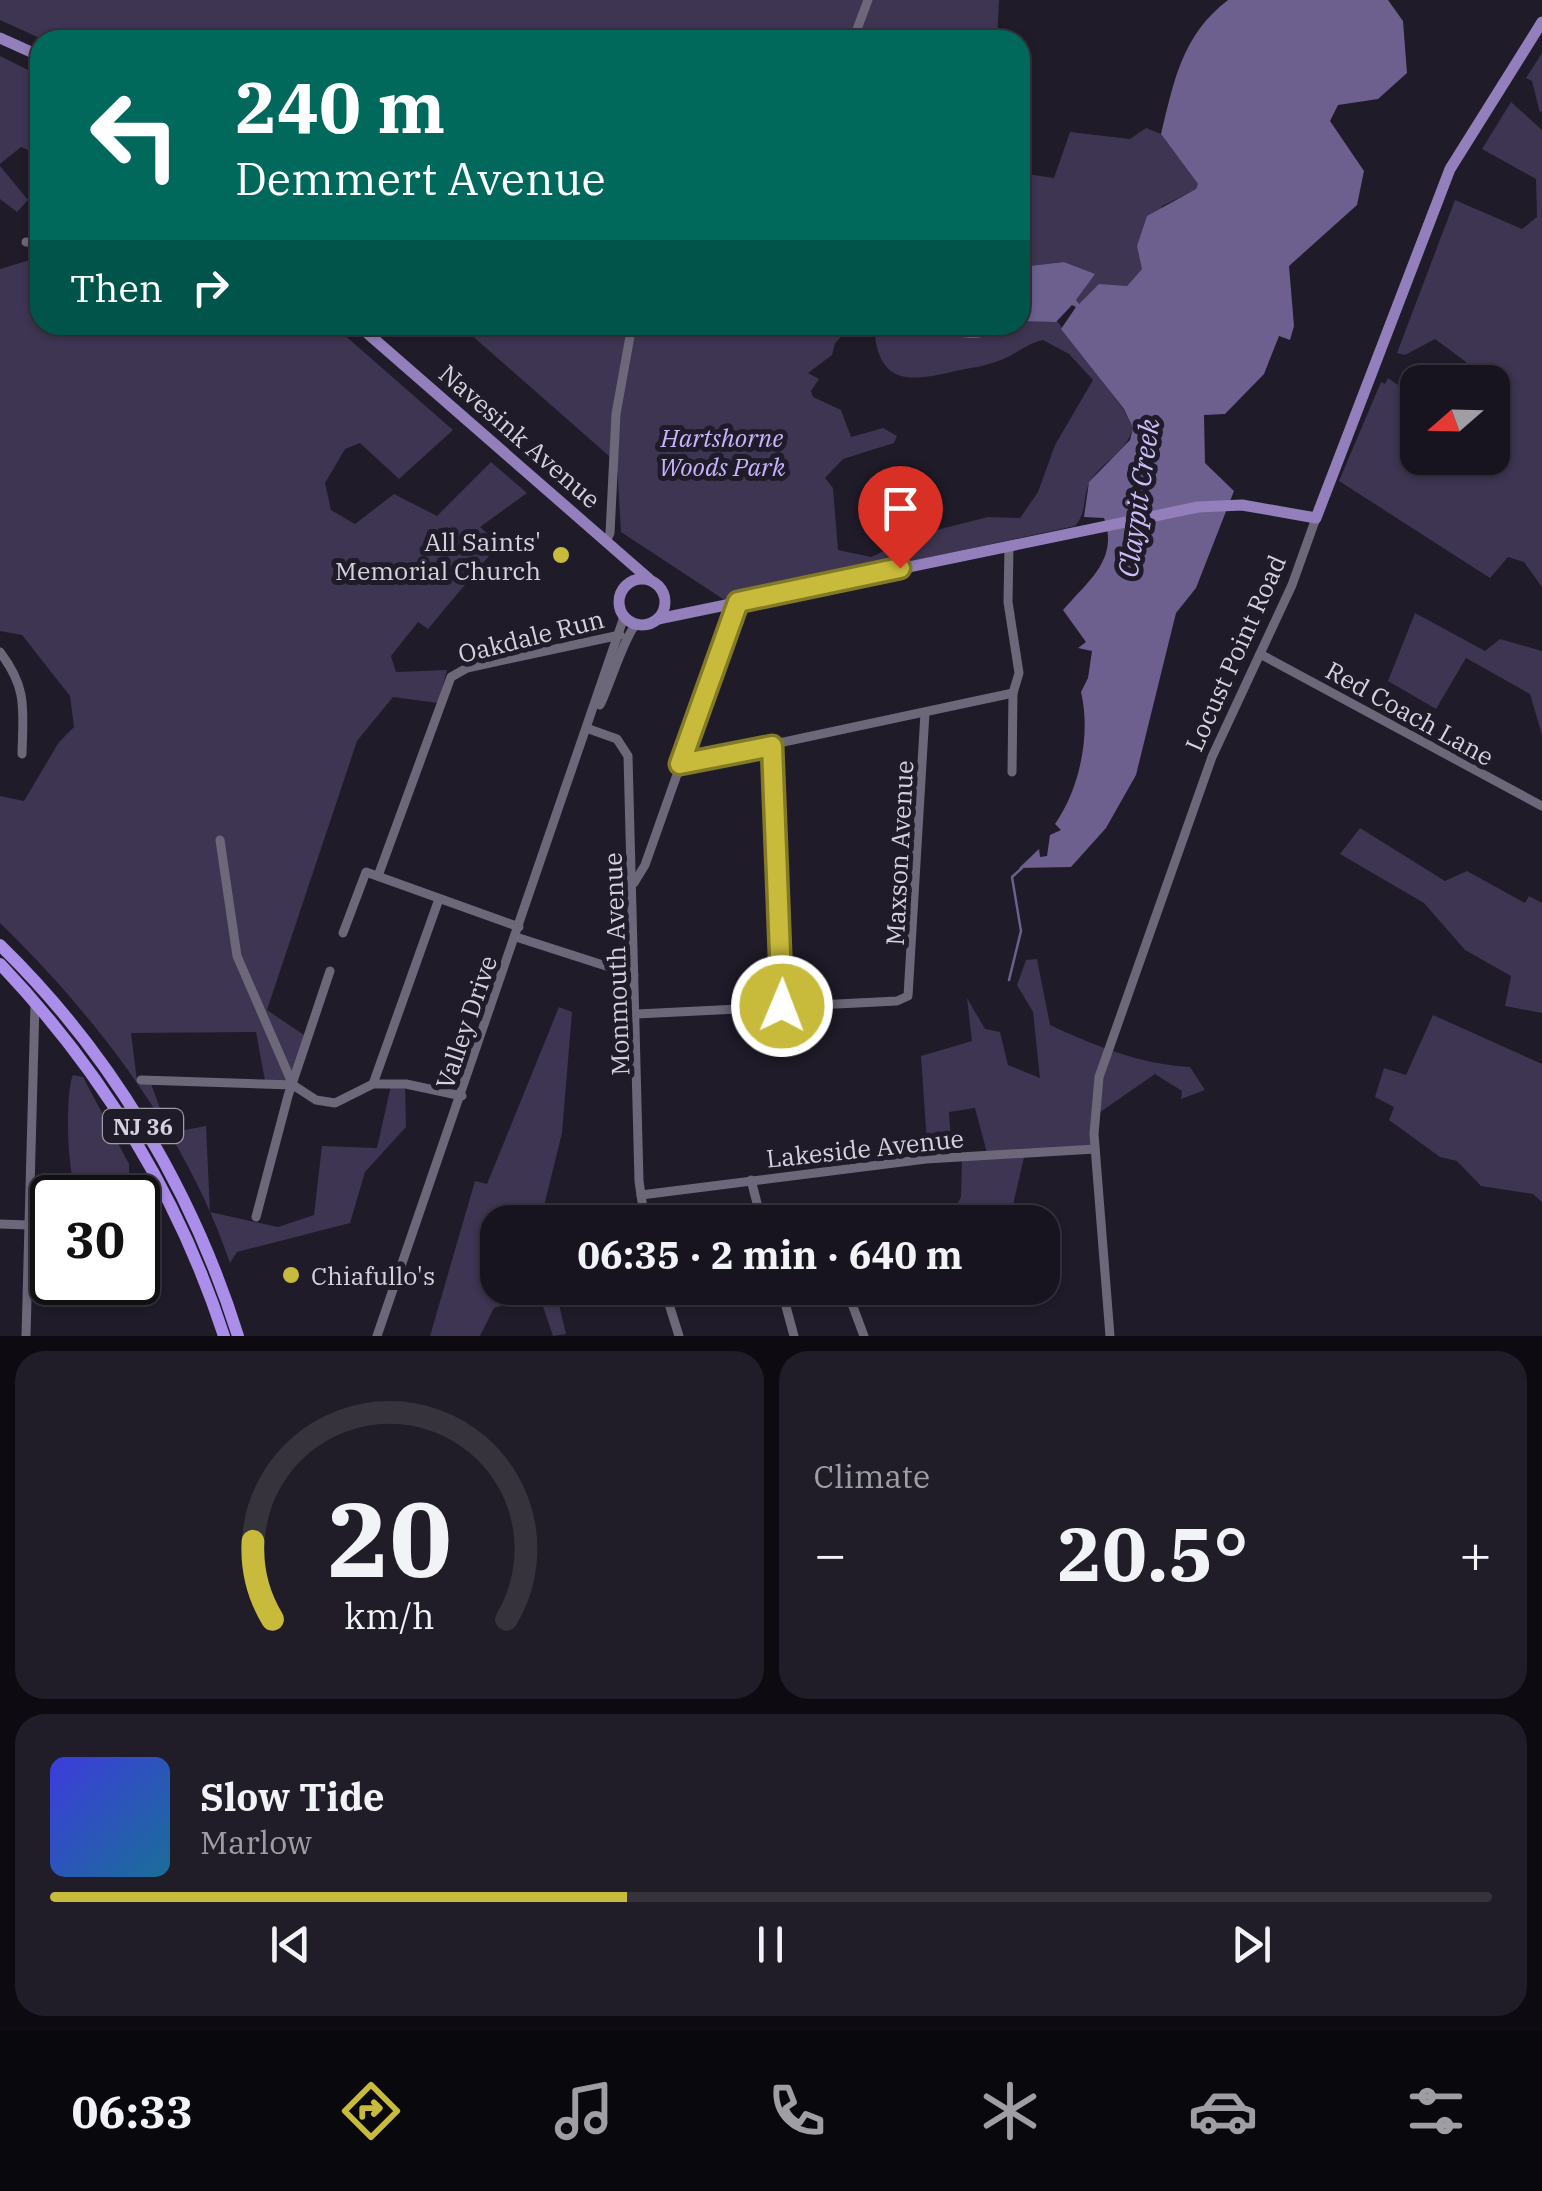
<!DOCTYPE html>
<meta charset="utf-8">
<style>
body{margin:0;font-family:"IBM Plex Serif",serif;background:#201d28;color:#f1f3f6;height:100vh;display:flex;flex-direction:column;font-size:38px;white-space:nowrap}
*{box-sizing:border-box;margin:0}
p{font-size:32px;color:#9e9ea4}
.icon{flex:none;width:55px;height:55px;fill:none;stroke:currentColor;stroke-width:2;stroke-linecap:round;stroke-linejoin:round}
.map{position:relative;height:1336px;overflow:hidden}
.drawer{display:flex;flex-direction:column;gap:15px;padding:15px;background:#0d0b11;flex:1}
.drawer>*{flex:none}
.guide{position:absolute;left:30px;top:30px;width:1000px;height:305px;border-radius:30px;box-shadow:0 2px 8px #0004,0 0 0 2px #36333d;background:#00695c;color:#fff;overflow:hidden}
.needle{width:65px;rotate:250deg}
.fabs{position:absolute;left:1400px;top:365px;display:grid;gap:20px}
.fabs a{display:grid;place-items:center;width:110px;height:110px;border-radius:20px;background:#17141f;box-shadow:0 2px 8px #0004,0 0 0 2px #36333d;font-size:50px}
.speed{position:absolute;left:30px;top:1175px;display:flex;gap:20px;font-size:50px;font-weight:700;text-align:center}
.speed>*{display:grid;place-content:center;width:130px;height:130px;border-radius:50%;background:#17141f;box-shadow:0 2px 8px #0004,0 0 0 2px #36333d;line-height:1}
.speed .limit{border:5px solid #111;border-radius:15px;background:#fff;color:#111}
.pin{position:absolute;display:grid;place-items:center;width:85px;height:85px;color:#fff;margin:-102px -42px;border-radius:50% 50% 50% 0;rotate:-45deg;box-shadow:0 0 10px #0007}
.pin .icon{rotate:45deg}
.me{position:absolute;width:110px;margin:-55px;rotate:1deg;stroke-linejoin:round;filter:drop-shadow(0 0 8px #0008)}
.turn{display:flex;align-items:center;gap:35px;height:210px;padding:0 40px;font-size:45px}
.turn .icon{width:130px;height:130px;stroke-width:2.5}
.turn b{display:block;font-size:70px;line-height:85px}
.then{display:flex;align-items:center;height:95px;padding:0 40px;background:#0003;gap:20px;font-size:38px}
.big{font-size:75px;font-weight:700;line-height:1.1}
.drawer .card{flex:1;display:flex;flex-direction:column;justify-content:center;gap:15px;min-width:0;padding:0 35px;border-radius:30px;background:#201d28}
.drawer .dial{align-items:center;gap:0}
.dial svg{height:260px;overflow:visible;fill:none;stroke:#36333d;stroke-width:7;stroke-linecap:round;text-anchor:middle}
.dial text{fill:#f1f3f6;stroke:none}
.song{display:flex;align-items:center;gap:30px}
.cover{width:120px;height:120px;border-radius:15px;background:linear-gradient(135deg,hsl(240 70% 55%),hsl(200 70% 35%))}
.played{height:10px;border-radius:5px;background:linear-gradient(90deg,#c8bb3b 40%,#36333d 40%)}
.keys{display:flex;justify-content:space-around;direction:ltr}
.heat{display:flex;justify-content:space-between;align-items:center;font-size:55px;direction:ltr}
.drawer .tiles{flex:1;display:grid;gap:15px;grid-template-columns:1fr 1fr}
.card:last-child{grid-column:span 2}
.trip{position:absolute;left:480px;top:1205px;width:580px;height:100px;border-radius:30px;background:#17141f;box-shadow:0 2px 8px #0004,0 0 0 2px #36333d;font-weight:700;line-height:100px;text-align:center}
.tabs{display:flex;height:160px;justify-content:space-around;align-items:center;background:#09080c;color:#9e9ea4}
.tabs .icon{width:70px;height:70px}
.tabs .selected{color:#c8bb3b}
.tabs b{font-size:45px;color:#f1f3f6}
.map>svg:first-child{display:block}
</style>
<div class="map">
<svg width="1542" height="1336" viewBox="0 0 1542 1336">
<rect width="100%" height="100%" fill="#1f1b29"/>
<g fill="#3d3551">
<polygon points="0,0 999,0 997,40 44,40 0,20"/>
<polygon points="1542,53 1542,110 1540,113 1532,81 1526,78"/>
<polygon points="0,56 40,76 40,155 21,147 0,164"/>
<polygon points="1511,102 1542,130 1542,587 1524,562 1508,557 1490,578 1339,481 1381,382 1385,384 1388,378 1417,398 1418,458 1492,458 1492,382 1462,382 1466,362 1435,339 1405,355 1397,353 1455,200 1522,229 1537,217 1536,179 1482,149"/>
<polygon points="1146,128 1161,134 1198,184 1197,189 1162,206 1142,269 1127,286 1111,287 1079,305 1076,300 1094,274 1063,262 1020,267 1020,173 1054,178 1070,132 1130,139"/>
<polygon points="0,166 28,200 17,212 0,199"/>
<path d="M 40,257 L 40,325 L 333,325 L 453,430 L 399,479 L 360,443 L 345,449 L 325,483 L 331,510 L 355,524 L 394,494 L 437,516 L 491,462 L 527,493 L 480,527 L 499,544 L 428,629 L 418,622 L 391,656 L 396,672 L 447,670 L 438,703 L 393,697 L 357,741 L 267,1010 L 307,1037 L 292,1084 L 265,1081 L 256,1032 L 131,1033 L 137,1081 L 150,1081 L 169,1133 L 206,1126 L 210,1212 L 278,1227 L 314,1215 L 322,1146 L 377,1148 L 392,1081 L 405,1081 L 406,1127 L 365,1172 L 350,1223 L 237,1252 L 230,1263 C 187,1135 96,1016 0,923 L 0,796 L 24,801 L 59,742 L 74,727 L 70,696 L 22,635 L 0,631 L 0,269 Z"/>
<path d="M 1020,320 L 1057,321 L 1124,410 L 1133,428 C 1127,451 1104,461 1091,480 C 1082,494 1088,512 1075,526 L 726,601 L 621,532 L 617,463 L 460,325 L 853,325 L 835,343 L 832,355 L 808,373 L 819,379 L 811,391 L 813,397 L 841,410 L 851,437 L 883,428 L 897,436 L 894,443 L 843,459 L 825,478 L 833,488 L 838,550 L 871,557 L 921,534 L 988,517 L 1020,518 L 1038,492 L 1055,445 L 1093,380 L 1069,354 L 1043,340 C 1026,344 1016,354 1001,360 C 987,366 970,368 955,371 C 907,383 877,384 874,325 L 951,325 L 950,333 L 995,334 L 1006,325 L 1020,325 Z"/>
<polygon points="1415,613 1485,651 1500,639 1542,651 1542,735 1530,694 1466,658 1436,709 1388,681"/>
<polygon points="1360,828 1445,881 1467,871 1525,903 1529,896 1542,903 1542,1013 1505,1006 1511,976 1465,950 1424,903 1340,854"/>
<path d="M 1037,959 L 1050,1025 C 1096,1046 1139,1064 1190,1067 L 1205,1090 L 1181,1099 L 1182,1091 L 1155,1074 L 1096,1115 L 1095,1148 L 1025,1153 L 1009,1222 L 948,1222 L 961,1197 L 962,1157 L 988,1157 L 975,1108 L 949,1112 L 952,1157 L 928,1158 L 921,1056 L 972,1041 L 967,998 L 985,1029 L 1000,1032 L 1008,1065 L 1040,1078 L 1033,1012 L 1017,985 L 1026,960 Z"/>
<polygon points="559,1007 572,1012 562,1133 540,1222 498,1222 498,1288 555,1288 566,1334 553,1336 539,1295 494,1308 480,1336 430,1336 475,1181 487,1184"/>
<polygon points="1433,1015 1542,1064 1542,1202 1533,1194 1481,1186 1457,1161 1440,1157 1389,1120 1394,1107 1375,1097 1384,1068 1406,1075"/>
<path d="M 73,1075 L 83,1077 L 129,1164 L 129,1183 L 80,1198 C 66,1184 65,1090 73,1075 Z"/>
</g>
<g fill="#6d5f8e">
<path d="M 1228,0 L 1388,0 L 1403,21 L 1407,73 L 1378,99 L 1338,105 L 1330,121 L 1364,171 L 1357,205 L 1289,266 L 1294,326 L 1290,340 L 1279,336 L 1264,374 L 1225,414 L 1204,415 L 1205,463 L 1234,491 L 1196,588 L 1176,613 L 1136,775 L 1106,828 L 1071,867 L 1019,868 L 1039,849 L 1040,857 L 1047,856 L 1050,835 L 1061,830 L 1055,824 C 1080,788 1091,734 1081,692 L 1088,678 L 1092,651 L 1078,648 L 1086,642 L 1063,610 C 1089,580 1119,559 1104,518 L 1084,517 L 1089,482 L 1130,440 L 1133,428 L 1124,409 L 1061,329 L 1076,307 L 1072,305 L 1056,322 L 1020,321 L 1020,267 L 1064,262 L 1095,274 L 1076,300 L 1079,304 L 1099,284 L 1127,286 L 1142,269 L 1137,246 L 1147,216 L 1196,189 L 1198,184 L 1161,134 C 1174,81 1182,35 1228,0 Z"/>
<path d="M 951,325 L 1006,325 C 989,339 969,342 950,333 Z"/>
</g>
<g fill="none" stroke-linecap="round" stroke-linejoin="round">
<polyline stroke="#6d5f8e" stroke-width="2.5" points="1009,980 1021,931 1012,877 1022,868"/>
<g stroke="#6d6879" stroke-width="9">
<polyline points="853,40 868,0"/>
<polyline points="26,242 40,243"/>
<polyline points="606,542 610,533 616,414 632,325"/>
<polyline points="1009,546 1008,602 1019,673 1013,693 1012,772"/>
<path d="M 0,652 C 28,689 23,709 22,754"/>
<polyline points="1260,654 1542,806"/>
<path d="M 600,705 C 609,688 626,631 637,624"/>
<polyline points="589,729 617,739 628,756 639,1181 645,1222"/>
<polyline points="772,746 782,1006"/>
<polyline points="681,764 1013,693"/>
<polyline points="220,840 237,956 293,1085 316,1100 335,1103 373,1084 406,1084 462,1096"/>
<polyline points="378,876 451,677 467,668 620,635"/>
<polyline points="634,883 645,865 738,602"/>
<polyline points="343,933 366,872 519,927"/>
<polyline points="516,937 634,975"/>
<polyline points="637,1014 897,1001 908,996 925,713"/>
<polyline points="141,1080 293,1085"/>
<polyline points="373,1084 439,899"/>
<polyline points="751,1180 762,1222"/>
<polyline points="641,1195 926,1159 1095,1149"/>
<polyline points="256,1217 288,1096 330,971"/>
<polyline points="0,1224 28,1225"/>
<polyline points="664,1288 679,1336"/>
<polyline points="781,1288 794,1336"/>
<polyline points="853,1288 852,1304 864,1336"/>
<polyline points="26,1336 35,1004"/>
<polyline points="377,1336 624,617"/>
<polyline points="1110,1336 1094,1134 1099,1077 1212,757 1292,585 1316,518"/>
</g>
<g stroke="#927fbc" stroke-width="11">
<polyline points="0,38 40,56"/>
<polyline points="358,325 649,579"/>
<circle cx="642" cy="602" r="23"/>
<polyline points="658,619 1198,507 1242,505 1316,518 1450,169 1542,22"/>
</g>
<g stroke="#aa8ee9" stroke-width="12">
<path d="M 0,945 C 110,1052 192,1189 238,1336"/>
<path d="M 0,964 C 102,1071 178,1195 224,1336"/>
</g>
</g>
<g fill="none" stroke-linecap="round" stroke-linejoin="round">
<g stroke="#827a26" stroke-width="25">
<polyline id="route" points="782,1006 772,746 680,764 738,602 900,568"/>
</g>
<use href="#route" stroke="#c8bb3b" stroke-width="18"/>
</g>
<g fill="#c8bb3b" stroke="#1f1b29" stroke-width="4">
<circle cx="561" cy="555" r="10"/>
<circle cx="291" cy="1275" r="10"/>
</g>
<g text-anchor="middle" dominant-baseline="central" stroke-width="10" stroke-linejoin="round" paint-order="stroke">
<rect fill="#1f1b29" stroke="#9e9ba6" stroke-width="2.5" x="103" y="1109" width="80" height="34" rx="8"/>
<g font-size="22" font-weight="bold" fill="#d4d2dc">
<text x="143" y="1126">NJ 36</text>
</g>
<g font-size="25" fill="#d4d2dc" stroke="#1f1b29">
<text transform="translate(520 436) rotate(41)">Navesink Avenue</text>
<text transform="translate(531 636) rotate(-14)">Oakdale Run</text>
<text transform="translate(1235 653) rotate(-66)">Locust Point Road</text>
<text transform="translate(1410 713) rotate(29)">Red Coach Lane</text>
<text transform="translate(899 853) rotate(-87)">Maxson Avenue</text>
<text transform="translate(616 964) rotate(-92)">Monmouth Avenue</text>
<text transform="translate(466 1022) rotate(-71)">Valley Drive</text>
<text transform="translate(865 1148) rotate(-6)">Lakeside Avenue</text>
</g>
<g font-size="25" font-style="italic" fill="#c8b3fc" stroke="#1f1b29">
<text x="722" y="437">Hartshorne<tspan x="722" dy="29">Woods Park</tspan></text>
</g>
<g font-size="25" fill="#d4d2dc" stroke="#1f1b29" text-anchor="end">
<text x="541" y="541">All Saints'<tspan x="541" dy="29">Memorial Church</tspan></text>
<text x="311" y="1275" text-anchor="start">Chiafullo's</text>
</g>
<g font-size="28" font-style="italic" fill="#cdbdf8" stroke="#1f1b29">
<text transform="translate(1138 498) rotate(-82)">Claypit Creek</text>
</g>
</g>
</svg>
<div class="fabs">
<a><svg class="needle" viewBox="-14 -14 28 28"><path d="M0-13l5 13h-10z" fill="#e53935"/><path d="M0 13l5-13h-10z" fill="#9e9ea4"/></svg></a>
</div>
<div class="speed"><div class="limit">30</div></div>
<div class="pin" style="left:900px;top:568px;background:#d93025"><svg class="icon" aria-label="arrive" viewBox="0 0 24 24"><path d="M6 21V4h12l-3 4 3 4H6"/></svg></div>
<svg class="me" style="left:782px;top:1006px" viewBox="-20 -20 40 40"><circle r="17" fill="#c8bb3b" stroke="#fff" stroke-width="3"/><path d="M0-11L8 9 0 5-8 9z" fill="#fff"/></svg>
<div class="trip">06:35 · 2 min · 640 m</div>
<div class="guide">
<div class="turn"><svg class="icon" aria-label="left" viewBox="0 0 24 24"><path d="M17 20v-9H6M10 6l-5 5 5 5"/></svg><div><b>240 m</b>Demmert Avenue</div></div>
<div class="then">Then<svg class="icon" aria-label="right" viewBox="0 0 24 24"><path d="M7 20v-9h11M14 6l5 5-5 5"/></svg></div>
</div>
</div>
<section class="drawer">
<div class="tiles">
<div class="card dial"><svg viewBox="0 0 100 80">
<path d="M14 69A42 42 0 1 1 86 69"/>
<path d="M14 69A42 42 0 0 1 8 45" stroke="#c8bb3b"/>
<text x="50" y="56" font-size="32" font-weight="700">20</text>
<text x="50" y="72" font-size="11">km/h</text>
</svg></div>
<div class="card"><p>Climate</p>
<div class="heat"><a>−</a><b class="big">20.5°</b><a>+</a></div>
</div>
<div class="card">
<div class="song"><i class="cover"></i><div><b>Slow Tide</b><p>Marlow</p></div></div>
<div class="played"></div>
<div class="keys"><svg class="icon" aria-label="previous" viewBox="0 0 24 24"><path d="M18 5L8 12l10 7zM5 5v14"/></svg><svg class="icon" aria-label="pause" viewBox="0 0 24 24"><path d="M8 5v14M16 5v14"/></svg><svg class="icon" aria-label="next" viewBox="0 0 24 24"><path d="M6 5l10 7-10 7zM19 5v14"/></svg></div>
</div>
</div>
</section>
<nav class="tabs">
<b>06:33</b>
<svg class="icon selected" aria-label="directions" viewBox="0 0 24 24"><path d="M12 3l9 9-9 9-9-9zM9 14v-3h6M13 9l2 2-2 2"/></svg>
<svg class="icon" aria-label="music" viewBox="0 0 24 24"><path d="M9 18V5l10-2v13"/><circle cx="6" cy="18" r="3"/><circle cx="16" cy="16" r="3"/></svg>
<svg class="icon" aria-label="phone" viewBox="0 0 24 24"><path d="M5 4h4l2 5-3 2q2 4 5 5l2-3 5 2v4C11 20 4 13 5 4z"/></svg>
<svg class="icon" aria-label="climate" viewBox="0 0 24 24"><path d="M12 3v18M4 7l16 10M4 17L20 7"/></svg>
<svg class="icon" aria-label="car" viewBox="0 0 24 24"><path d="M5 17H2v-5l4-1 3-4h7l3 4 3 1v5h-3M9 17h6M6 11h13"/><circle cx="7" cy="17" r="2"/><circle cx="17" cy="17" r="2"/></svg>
<svg class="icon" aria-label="filters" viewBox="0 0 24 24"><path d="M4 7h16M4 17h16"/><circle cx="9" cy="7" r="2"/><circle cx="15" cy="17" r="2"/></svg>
</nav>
